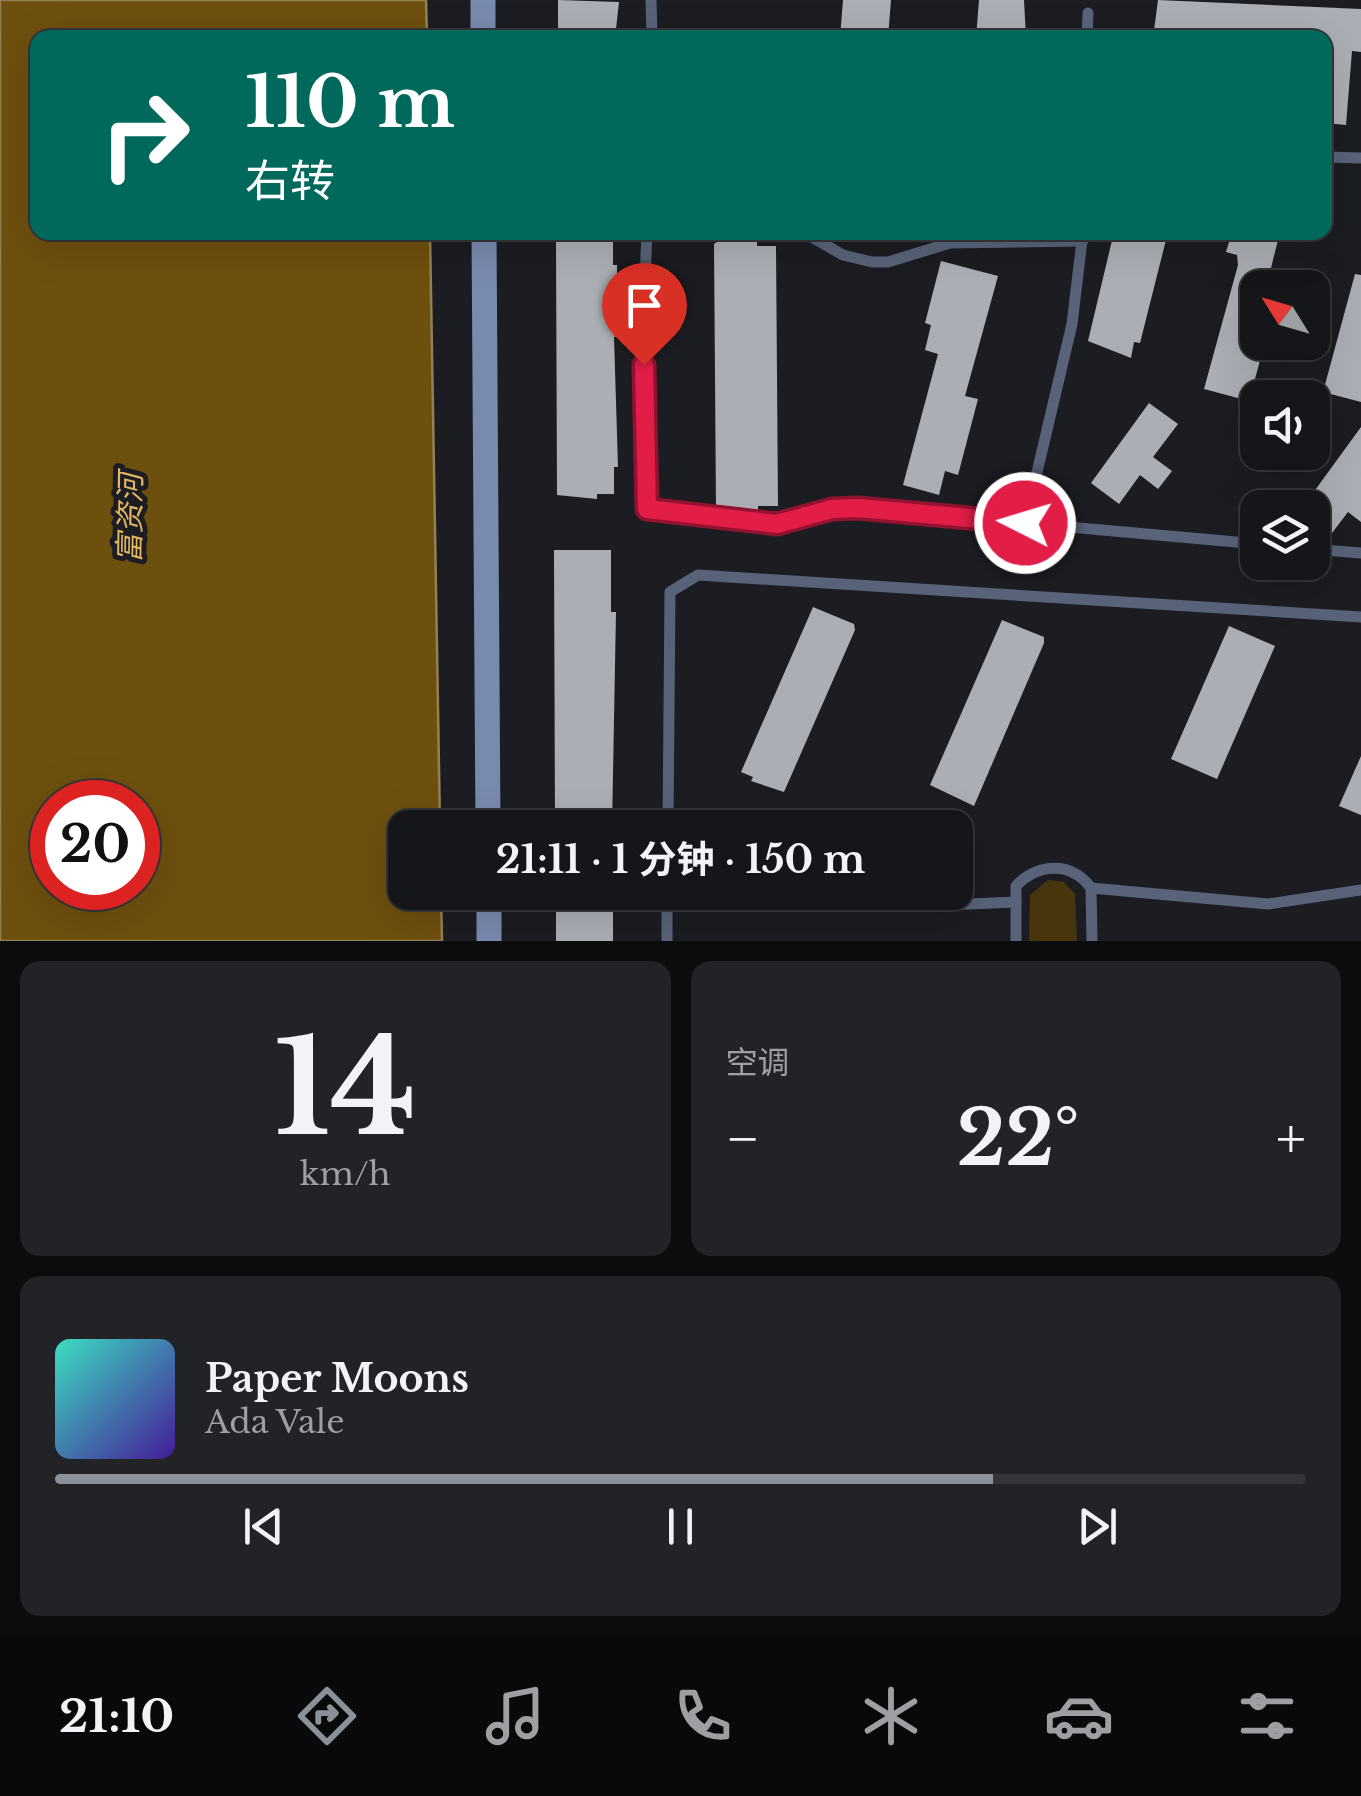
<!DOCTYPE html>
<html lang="zh">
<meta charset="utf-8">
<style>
body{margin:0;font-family:"Libre Baskerville","Noto Sans SC",serif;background:#212327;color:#f1f3f6;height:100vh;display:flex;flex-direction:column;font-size:38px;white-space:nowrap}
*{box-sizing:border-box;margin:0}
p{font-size:32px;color:#9d9fa2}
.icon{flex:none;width:55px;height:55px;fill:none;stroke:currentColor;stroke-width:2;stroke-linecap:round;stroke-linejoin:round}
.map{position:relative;height:941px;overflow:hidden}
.details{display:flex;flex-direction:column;gap:20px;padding:20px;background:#0b0c0e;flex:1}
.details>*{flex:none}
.banner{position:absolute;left:30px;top:30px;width:1302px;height:210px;border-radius:20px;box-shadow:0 10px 40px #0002,0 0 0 2px #333539;background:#00695c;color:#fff;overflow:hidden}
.needle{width:65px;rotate:307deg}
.tools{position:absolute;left:1240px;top:270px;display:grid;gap:20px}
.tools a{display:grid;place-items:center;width:90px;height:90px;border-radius:20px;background:#14161a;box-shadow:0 10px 40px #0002,0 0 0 2px #333539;font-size:50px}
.speed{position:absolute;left:30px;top:780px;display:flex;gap:20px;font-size:50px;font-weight:700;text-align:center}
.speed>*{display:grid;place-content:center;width:130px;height:130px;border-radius:50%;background:#14161a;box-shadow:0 10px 40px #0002,0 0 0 2px #333539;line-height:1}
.speed .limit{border:15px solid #d22;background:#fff;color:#111}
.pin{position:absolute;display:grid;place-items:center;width:85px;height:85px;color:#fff;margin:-102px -42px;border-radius:50% 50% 50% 0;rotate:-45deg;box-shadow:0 0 10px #0007}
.pin .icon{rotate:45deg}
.me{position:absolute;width:110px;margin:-55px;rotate:275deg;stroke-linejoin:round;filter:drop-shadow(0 0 8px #0008)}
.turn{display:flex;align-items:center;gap:35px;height:210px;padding:0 50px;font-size:45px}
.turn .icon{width:130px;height:130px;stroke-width:2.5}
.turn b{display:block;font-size:70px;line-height:85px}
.big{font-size:75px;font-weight:700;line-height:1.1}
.details .tile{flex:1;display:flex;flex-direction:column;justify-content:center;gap:15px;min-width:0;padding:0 35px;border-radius:20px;background:#212327}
.details .dial{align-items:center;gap:0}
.dial b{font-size:130px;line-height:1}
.song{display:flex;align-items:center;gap:30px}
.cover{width:120px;height:120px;border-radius:15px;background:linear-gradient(135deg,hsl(170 70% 55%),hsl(260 70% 35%))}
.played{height:10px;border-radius:5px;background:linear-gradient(90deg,#8c9099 75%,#333539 75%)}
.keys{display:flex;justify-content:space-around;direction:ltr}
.heat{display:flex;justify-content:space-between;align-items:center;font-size:55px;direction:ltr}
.details .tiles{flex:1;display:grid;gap:20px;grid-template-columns:1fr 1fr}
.tile:last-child{grid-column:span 2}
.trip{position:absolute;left:388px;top:810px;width:585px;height:100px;border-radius:20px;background:#14161a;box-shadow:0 10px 40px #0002,0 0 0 2px #333539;font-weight:700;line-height:100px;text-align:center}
.menu{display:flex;height:160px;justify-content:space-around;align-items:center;background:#08090a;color:#9d9fa2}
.menu .icon{width:70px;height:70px}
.menu .on{color:#8c9099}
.menu b{font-size:45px;color:#f1f3f6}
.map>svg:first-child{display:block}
</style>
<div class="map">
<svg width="1361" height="941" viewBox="0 0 1361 941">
<rect width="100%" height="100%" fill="#1b1d22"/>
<polygon fill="#49350d" points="1048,880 1064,882 1075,894 1077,941 1029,941 1030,895"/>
<path fill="#6e500e" stroke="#958053" stroke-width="2.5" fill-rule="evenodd" d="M 0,0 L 426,0 L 427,37 L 38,38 L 38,232 L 430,233 L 440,827 L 405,828 L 405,892 L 441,893 L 442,941 L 0,941 ZM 52,802 L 138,802 L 138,888 L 52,888 Z"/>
<g fill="#abaeb4">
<polygon points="558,0 619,2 615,38 558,38"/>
<polygon points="843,0 891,0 888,38 840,38"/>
<polygon points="979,0 1024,0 1026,38 976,38"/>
<polygon points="1158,0 1361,9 1361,52 1352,51 1346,125 1325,123 1325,38 1153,38"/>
<polygon points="1114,232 1168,232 1140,343 1134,342 1131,358 1088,341"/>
<polygon points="1232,232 1280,232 1266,288 1258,288 1258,342 1265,342 1249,401 1204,389 1238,265 1237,255 1226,252"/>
<polygon points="578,234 595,234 595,242 613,242 613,265 617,265 618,336 614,337 618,467 614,467 614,494 597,494 597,499 557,495 556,242 577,242"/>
<polygon points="757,239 757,246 776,246 778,506 758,506 758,512 716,508 714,244 720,240"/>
<polygon points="941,261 998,276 965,396 978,399 958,475 945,471 939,495 903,485 938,354 925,350 931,325 925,323"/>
<polygon points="1355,274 1361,275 1361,402 1323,392"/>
<polygon points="1149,403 1178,424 1153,457 1172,471 1158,489 1140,475 1119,504 1091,483"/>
<polygon points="1361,427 1361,522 1348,512 1329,537 1312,525 1312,508 1302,508"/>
<polygon points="554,550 611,550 611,612 616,612 612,828 555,828"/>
<polygon points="813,607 854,624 855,630 784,792 751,781 753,777 741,772"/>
<polygon points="1002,620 1044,637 1044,643 974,806 930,785"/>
<polygon points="1229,626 1275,646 1217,779 1171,759"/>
<polygon points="1361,756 1361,815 1339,806"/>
<rect x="556" y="892" width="57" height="49"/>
</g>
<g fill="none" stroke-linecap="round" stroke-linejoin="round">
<g stroke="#586379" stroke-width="11">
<polyline points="651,0 652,38"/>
<polyline points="1087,38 1088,13"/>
<polyline points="1325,157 1361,158"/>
<polyline points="647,232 643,329 647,509 777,524 832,509 858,508 1258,544"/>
<polyline points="803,232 843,255 872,262 888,262 950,243 1083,241"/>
<polyline points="1025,523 1072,324 1083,232"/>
<polyline points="1312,549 1361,553"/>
<polyline points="668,828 670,592 698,575 1361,617"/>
<polyline points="1091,888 1268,904 1361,890"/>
<polyline points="667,901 920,906 1016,902"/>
<polyline points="667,941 667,892"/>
<path d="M 1016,941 L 1016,886 C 1038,863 1071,861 1091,888 L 1092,941"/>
</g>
<g stroke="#798aaf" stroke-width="25">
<polyline points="483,38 483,0"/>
<polyline points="484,232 488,828"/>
<polyline points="489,892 489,941"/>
</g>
</g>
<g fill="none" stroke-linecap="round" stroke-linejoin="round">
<g stroke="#92132f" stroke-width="25">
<polyline id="route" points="644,365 647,509 777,524 832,509 858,508 1025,523"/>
</g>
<use href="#route" stroke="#e11d48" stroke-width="18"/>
</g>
<g text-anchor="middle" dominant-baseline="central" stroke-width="10" stroke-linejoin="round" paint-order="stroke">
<g font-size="30" font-style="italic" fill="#e5b661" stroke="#1b1d22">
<text transform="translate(130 518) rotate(-89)">富资河</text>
</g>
</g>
</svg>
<div class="tools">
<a><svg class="needle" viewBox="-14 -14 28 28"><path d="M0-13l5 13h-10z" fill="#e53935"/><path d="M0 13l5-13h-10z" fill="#9d9fa2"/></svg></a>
<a><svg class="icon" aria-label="sound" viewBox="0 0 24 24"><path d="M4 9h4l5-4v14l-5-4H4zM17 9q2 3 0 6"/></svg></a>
<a><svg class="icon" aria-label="layers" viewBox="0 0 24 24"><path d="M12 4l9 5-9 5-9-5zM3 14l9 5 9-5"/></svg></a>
</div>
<div class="speed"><div class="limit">20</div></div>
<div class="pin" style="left:644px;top:365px;background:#d93025"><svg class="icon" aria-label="arrive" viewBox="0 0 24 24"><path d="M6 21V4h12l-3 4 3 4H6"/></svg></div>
<svg class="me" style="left:1025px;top:523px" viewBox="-20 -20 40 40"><circle r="17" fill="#e11d48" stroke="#fff" stroke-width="3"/><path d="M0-11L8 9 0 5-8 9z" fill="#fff"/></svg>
<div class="trip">21:11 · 1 分钟 · 150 m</div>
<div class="banner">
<div class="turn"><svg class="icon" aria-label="right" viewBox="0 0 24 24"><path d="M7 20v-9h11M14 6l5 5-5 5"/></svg><div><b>110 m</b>右转</div></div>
</div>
</div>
<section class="details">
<div class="tiles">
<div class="tile dial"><b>14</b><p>km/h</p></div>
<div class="tile"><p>空调</p>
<div class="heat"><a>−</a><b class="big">22°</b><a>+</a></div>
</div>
<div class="tile">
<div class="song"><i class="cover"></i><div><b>Paper Moons</b><p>Ada Vale</p></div></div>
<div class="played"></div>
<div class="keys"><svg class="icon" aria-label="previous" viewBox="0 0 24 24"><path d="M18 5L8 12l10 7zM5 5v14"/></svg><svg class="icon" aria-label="pause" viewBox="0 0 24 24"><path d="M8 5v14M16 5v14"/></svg><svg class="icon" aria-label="next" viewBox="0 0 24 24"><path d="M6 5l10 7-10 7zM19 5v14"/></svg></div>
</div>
</div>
</section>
<nav class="menu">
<b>21:10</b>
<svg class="icon on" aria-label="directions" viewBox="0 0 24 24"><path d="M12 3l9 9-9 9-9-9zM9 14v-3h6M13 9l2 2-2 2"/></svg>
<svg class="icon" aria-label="music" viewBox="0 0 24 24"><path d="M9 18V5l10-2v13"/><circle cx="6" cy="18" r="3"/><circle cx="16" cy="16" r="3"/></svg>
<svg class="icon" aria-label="phone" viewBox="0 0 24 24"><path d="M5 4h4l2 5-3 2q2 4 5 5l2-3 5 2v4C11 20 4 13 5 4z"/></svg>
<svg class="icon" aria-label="climate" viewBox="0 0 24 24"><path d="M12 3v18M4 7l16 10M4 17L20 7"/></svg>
<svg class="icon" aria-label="car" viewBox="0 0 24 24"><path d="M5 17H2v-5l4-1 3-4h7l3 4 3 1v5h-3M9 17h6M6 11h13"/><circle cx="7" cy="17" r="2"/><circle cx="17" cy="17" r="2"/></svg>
<svg class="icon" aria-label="filters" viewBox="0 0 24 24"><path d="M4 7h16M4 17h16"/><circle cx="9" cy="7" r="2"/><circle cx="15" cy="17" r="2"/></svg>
</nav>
